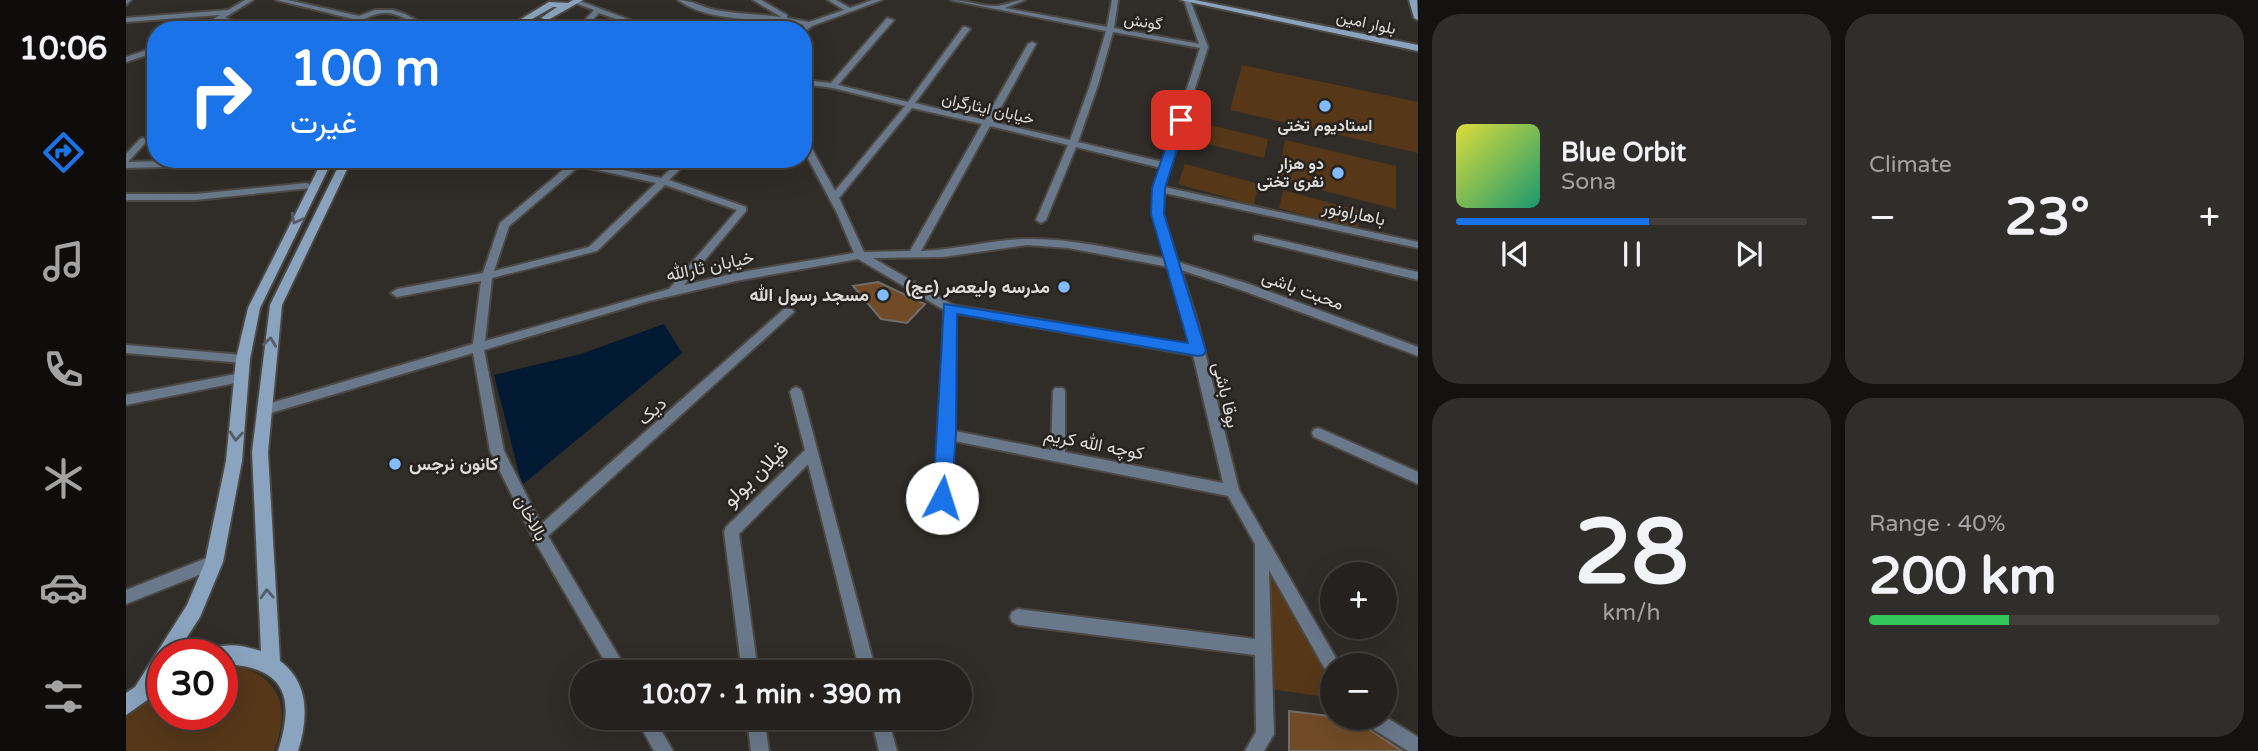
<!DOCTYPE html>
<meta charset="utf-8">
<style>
body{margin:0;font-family:"Varela Round",Vazirmatn,sans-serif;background:#302e2b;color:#f1f3f6;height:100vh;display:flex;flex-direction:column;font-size:26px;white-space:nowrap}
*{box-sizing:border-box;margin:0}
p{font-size:23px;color:#a3a3a4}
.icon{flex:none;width:38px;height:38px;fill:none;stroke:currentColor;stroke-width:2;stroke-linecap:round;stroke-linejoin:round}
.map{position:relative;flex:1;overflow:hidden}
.sheet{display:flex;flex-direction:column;gap:14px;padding:14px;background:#141210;width:840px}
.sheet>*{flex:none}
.guide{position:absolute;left:21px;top:21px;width:665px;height:147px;border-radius:28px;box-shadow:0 7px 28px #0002,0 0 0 2px #413e3c;background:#1a73e8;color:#fff;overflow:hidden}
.buttons{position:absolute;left:1194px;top:562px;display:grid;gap:14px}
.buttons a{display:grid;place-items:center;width:77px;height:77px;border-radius:50%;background:#24211e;box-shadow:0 7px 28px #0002,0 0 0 2px #413e3c;font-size:35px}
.speed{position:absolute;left:21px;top:639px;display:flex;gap:14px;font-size:35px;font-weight:700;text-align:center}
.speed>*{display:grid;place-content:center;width:91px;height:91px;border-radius:50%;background:#24211e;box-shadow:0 7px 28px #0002,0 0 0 2px #413e3c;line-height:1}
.speed .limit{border:10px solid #d22;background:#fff;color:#111}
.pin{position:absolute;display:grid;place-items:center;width:60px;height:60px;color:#fff;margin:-30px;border-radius:14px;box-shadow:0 4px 10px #0006}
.me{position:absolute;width:77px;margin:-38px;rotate:5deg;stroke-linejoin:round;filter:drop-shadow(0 0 5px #0008)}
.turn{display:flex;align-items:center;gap:24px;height:147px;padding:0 28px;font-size:32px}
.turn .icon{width:91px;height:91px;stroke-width:2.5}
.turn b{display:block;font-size:49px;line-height:60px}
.big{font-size:52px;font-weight:700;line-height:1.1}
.sheet .widget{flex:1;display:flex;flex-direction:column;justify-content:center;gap:10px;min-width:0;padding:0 24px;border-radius:28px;background:#302e2b}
.sheet .dial{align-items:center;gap:0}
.dial b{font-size:91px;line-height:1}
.song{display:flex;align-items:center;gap:21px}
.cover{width:84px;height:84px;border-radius:10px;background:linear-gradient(135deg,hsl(60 70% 55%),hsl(160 70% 35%))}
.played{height:7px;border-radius:4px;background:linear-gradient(90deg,#1a73e8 55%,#413e3c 55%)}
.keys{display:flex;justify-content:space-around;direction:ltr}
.heat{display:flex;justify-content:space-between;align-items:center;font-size:38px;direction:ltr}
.charge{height:10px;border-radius:5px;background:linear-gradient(90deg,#34c759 40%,#413e3c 0)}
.sheet .tiles{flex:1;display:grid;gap:14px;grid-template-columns:repeat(2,1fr)}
.trip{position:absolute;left:444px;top:660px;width:402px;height:70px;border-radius:35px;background:#24211e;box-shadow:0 7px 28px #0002,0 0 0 2px #413e3c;font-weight:700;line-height:70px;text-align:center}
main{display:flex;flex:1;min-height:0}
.tabs{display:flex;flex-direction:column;width:126px;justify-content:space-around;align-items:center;background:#0e0d0c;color:#a3a3a4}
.tabs .icon{width:49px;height:49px}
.tabs .on{color:#1a73e8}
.tabs b{font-size:32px;color:#f1f3f6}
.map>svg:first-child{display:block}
</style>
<main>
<nav class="tabs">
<b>10:06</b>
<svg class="icon on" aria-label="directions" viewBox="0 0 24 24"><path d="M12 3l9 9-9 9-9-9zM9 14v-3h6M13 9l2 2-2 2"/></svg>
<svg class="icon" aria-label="music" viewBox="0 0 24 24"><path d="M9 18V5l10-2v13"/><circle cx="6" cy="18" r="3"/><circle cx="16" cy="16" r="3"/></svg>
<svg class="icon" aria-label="phone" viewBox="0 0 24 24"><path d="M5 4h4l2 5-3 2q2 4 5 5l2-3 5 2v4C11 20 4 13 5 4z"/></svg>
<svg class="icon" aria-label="climate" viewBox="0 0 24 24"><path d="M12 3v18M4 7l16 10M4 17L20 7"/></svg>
<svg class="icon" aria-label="car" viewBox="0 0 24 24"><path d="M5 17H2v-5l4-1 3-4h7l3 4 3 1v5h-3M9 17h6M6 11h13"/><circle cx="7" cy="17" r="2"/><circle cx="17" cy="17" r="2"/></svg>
<svg class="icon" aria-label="filters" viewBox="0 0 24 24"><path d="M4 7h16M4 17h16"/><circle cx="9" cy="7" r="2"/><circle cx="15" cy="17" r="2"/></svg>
</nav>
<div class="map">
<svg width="1292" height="751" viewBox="0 0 1292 751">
<rect width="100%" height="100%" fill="#302c28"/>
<g fill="#563718">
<polygon points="1116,65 1292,102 1292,153 1104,110"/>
<polygon points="1071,122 1142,139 1138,158 1065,140"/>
<polygon points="1159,140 1270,166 1270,209 1152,179"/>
<polygon points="1059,164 1133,184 1128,205 1052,184"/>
<polygon points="1157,190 1234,211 1232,230 1153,208"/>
<polygon points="1142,563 1206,673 1206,698 1145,689"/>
<path d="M 112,665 C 156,680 164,709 148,751 L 0,751 L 0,715 L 37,687 L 37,714 L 96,714 L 96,666 Z"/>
</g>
<polygon fill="#011932" points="538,324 556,353 396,485 368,375 455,354"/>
<g fill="#714b27" stroke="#716c68" stroke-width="2">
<polygon points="752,282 799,304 781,323 755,319 727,286"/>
<polygon points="1163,711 1227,719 1276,751 1163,751"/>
</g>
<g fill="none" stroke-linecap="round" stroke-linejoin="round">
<g stroke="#4c4844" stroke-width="6">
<polyline id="lane" points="93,18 115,24"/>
</g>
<g stroke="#4c4844" stroke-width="4">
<g id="street">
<polygon points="0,0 5,0 0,5"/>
<polygon points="119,0 127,0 79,30 70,30 94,15 0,22 0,18 102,10"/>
<path d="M 150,0 L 162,0 L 233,16 L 249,10 L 267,10 L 279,14 L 309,30 C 292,30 279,14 261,13 C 241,12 226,30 207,30 L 227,19 Z"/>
<polygon points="451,0 531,30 521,30 473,13 457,30 450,30 468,10 449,3 449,1"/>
<path d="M 552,0 C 565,0 576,7 589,10 C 611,14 633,14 655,17 L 627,0 L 635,0 L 661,15 L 661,18 L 683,22 L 718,10 L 702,0 L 710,0 L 724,8 L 746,0 L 756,0 L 686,26 L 679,31 L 675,29 L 678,25 C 638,16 587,25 552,0 Z"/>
<path d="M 825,0 C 839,0 859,7 871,6 C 881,5 889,0 899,0 L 879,8 L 981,27 L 986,0 L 992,0 L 988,28 L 1073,44 L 1058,0 L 1064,0 L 1082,47 L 1038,187 L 1292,242 L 1292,248 L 1038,193 L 1037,214 L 1052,262 L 1123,284 L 1292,347 L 1292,356 L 1115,290 L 1055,270 L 1071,320 L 1113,490 L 1214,665 L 1206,665 L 1206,673 L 1200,671 L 1143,570 L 1148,734 L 1138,751 L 1119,751 L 1130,732 L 1129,655 L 892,625 L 886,622 L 884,617 L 886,612 L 892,609 L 1129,639 L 1129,544 L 1102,496 L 828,441 L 823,498 L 821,502 L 816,504 L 811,502 L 809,498 L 815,435 L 818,310 L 732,259 L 610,281 L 523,301 L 358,350 L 378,451 L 415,524 L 658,309 L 666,309 L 668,312 L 422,536 L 502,672 L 485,672 L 408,540 L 364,451 L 347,353 L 138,415 L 133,414 L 132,410 L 133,406 L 138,405 L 347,344 L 355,281 L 271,297 L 265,293 L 271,289 L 357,273 L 374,223 L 450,159 L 460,159 L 458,162 L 535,178 L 555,159 L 564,159 L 543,180 L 620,207 L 620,211 L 558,285 L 610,273 L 728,253 L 711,213 L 677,149 L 677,137 L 681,140 L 709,191 L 779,106 L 707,88 L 677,84 L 677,80 L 705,83 L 761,18 L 768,20 L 712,85 L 782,102 L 837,27 L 840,27 L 844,29 L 789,103 L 859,120 L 902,44 L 906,42 L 910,44 L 867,122 L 944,140 L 964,85 L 980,31 ZM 987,32 L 1074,48 L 1037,162 L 952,142 L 972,85 ZM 786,108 L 856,124 L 784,251 L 738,252 L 713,198 ZM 864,126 L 942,145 L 910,220 L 915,223 L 920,220 L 950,147 L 1035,168 C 1022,207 1029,221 1041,259 C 996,251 948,238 902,239 C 867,239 831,250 795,251 ZM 453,166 L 530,183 L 463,247 L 368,271 L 383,226 ZM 539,185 L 611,210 L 543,289 L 359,341 L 366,278 L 471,251 ZM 901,245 L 942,248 L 1043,267 L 1065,345 L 827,305 L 747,258 L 817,257 ZM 830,313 L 1067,355 L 1097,483 L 939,452 L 939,391 L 937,388 L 929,388 L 927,391 L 925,450 L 829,431 Z"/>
<polygon points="30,47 30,52 0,62 0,57"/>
<polygon points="17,138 21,141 2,162 108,159 80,166 0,168 0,154 14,139"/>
<polygon points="181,183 186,186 184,188 69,200 0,200 0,194 69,194"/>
<polygon points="1132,235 1292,272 1292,280 1128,240 1128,236"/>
<polygon points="0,345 117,355 123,359 117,363 0,353"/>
<polygon points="115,373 119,375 121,378 119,381 0,405 0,395"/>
<polygon points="670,387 674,389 676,392 750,672 734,672 682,464 613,534 632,672 616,672 598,532 600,527 679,450 664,392 666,389"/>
<polygon points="1193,428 1292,472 1292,484 1188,437 1186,433 1188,429"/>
<polygon points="88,555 93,557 95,562 93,567 0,604 0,590"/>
<polygon points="1258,716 1292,737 1292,751 1282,751 1239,724 1236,718"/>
<polygon points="510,718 528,718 547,751 528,751"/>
<polygon points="621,718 638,718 643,751 625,751"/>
<polygon points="745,718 762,718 771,751 753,751"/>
</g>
</g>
<g stroke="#4c4844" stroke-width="4">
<g id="secondary">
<polygon points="447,0 457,0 422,20 415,18 431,7 427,7 387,30 377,30 423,2 442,3"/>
<polygon points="1054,0 1069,0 1292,45 1292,51"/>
<polygon points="1283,0 1291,0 1292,20 1288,18"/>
<polygon points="197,159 207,159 134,308 124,359 116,461 97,562 74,617 50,654 37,654 37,689 0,715 0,693 9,687 61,605 79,562 100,461 110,359 122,308"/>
<path d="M 216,159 L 226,159 L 156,305 L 142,452 L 154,661 C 184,683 182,719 172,751 L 152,751 C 170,695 158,666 96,664 L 96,654 L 87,654 L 89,648 C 104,642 121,647 135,651 L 126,452 L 144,305 Z"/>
</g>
</g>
<use href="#lane" stroke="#69788a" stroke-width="3.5"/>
<use href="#street" fill="#69788a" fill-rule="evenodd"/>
<use href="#secondary" fill="#8aa3be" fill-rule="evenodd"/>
</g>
<defs><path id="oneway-chevron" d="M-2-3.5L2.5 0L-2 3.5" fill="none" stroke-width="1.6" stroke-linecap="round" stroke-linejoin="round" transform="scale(1.75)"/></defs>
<g stroke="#535c67">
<use href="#oneway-chevron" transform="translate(170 219) rotate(117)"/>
<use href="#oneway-chevron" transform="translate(144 342) rotate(-82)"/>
<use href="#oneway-chevron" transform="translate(110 436) rotate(95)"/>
<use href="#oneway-chevron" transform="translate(141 594) rotate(-93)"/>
</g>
<polygon fill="#1a73e8" stroke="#114b97" stroke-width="2" points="1055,117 1060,120 1039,188 1038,214 1080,351 1077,355 1072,356 831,314 830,435 825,498 823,503 810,503 807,498 818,304 1062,343 1025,214 1026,188 1049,120"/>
<g fill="#82bcfa" stroke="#26221f" stroke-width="2.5">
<circle cx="1199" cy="106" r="7"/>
<circle cx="1212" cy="173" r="7"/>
<circle cx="938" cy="287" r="7"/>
<circle cx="757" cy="295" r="7"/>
<circle cx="269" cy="464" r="7"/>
</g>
<g text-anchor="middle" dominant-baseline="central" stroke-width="5" stroke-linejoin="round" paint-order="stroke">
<g font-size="16" fill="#dedcd9" stroke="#26221f">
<text transform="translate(1017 22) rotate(9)">گونش</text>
<text transform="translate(1240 23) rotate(12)">بلوار امین</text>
<text transform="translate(862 109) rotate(13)">خیابان ایثارگران</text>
</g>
<g font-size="16" font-weight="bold" fill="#dedcd9" stroke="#26221f">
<text x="1199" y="126">استادیوم تختی</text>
<text x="1198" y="164" text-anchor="end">دو هزار<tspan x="1198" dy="18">نفری تختی</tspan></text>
</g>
<g font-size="18" fill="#dedcd9" stroke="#26221f">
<text transform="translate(1228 213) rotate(12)">باهاراونور</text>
<text transform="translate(584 266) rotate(-12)">خیابان ثارالله</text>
<text transform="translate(1177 290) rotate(20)">محبت باشی</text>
<text transform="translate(1100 395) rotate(77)">بوقا باشی</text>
<text transform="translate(526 411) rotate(-42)">دیک</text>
<text transform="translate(968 444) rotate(11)">کوچه الله کریم</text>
<text transform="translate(405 518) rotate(62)">بالاخان</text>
</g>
<g font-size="18" font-weight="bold" fill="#dedcd9" stroke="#26221f" text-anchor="end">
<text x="924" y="287">مدرسه ولیعصر (عج)</text>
<text x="743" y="295">مسجد رسول الله</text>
<text x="283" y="464" text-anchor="start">کانون نرجس</text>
</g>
<g font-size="21" fill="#dedcd9" stroke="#26221f">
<text transform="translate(630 475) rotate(-44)">قپلان یولو</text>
</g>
</g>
</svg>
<div class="buttons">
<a>+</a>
<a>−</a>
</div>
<div class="speed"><div class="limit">30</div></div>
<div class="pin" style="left:1055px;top:120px;background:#d93025"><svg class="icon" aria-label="arrive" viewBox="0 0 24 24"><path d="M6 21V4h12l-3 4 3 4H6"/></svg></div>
<svg class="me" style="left:816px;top:498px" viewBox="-20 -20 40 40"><circle r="19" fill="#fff"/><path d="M0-13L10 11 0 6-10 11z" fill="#1a73e8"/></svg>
<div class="trip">10:07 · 1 min · 390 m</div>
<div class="guide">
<div class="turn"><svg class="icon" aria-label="right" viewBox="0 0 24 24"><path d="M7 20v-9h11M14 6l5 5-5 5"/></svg><div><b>100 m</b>غیرت</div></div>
</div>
</div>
<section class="sheet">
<div class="tiles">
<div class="widget">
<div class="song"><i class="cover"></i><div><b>Blue Orbit</b><p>Sona</p></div></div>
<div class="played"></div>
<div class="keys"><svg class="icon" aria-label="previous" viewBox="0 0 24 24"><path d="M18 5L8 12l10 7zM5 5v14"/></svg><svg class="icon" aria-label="pause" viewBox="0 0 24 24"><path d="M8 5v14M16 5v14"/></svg><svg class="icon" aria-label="next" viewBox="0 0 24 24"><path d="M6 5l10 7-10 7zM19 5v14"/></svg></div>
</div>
<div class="widget"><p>Climate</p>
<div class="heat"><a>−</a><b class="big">23°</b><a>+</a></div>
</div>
<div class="widget dial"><b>28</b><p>km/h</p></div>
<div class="widget"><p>Range · 40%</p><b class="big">200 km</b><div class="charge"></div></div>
</div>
</section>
</main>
